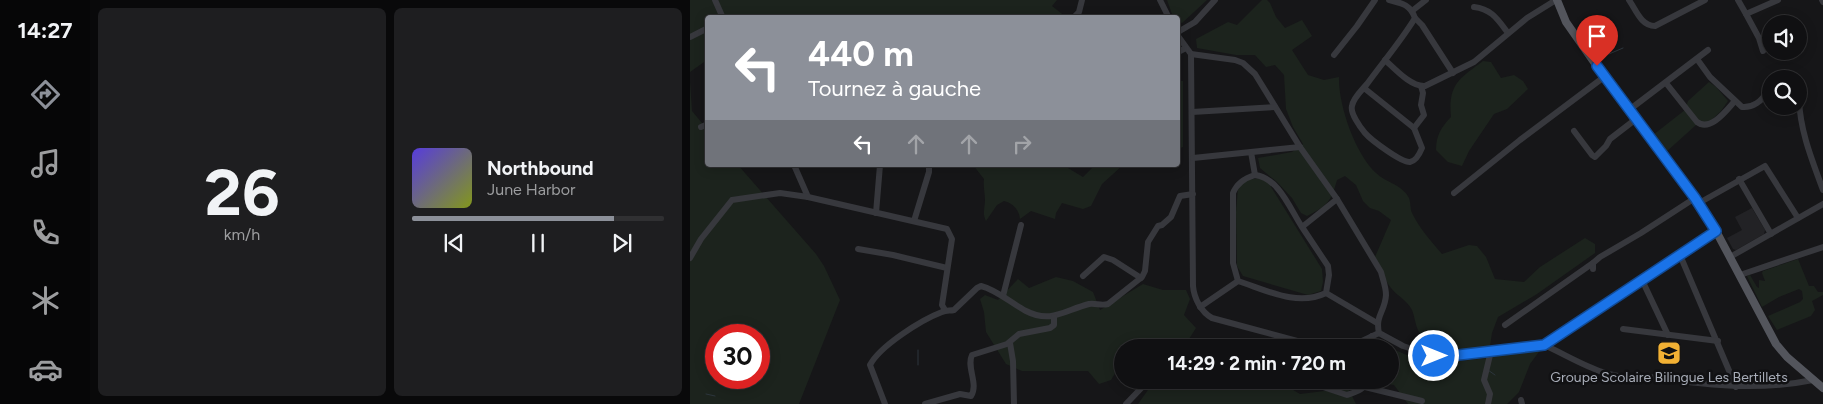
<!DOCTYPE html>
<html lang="fr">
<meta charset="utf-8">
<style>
body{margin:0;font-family:Figtree,sans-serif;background:#1e1e20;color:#f1f3f6;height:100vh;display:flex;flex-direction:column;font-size:19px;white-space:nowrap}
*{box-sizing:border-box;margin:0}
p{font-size:16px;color:#9c9d9f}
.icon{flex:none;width:28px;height:28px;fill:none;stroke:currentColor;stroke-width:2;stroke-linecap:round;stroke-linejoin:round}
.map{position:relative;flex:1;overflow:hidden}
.panel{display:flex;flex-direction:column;gap:8px;padding:8px;background:#09090a;width:600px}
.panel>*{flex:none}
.top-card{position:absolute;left:15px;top:15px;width:475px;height:152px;border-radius:5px;box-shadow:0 2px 12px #0003,0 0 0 1px #303032;background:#8c9099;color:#fff;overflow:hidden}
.buttons{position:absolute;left:1072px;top:15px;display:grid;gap:10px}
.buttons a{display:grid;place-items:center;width:45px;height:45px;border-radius:50%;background:#101012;box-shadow:0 2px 12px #0003,0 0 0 1px #303032;font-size:25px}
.speed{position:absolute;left:15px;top:324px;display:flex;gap:10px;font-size:25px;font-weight:700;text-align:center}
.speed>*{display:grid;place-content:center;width:65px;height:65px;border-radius:50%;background:#101012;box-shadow:0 2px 12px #0003,0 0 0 1px #303032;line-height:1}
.speed .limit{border:8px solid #d22;background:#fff;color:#111}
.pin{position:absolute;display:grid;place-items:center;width:42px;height:42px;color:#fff;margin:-51px -21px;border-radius:50% 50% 50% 0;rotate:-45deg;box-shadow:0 0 5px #0007}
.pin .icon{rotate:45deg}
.me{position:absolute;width:55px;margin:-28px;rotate:90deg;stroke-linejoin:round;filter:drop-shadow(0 0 4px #0008)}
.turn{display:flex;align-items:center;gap:18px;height:105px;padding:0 20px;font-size:22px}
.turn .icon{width:65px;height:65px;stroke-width:2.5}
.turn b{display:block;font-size:35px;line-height:42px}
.lanes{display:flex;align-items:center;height:48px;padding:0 20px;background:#0003;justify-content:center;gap:25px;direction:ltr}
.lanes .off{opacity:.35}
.panel .widget{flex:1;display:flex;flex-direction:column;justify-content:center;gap:8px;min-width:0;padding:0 18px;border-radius:8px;background:#1e1e20}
.panel .dial{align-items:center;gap:0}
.dial b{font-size:65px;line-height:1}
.song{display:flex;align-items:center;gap:15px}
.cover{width:60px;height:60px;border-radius:8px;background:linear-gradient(135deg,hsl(250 70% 55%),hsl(70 70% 35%))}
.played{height:5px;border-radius:2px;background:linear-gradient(90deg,#8c9099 80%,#303032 80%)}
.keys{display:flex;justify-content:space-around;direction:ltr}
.panel .tiles{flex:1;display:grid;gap:8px;grid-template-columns:repeat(2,1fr)}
.trip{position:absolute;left:424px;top:339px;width:285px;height:50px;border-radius:25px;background:#101012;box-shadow:0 2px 12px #0003,0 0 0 1px #303032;font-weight:700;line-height:50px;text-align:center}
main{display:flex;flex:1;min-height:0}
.tab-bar{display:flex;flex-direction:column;width:90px;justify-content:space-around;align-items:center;background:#060607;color:#9c9d9f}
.tab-bar .icon{width:35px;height:35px}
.tab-bar .selected{color:#8c9099}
.tab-bar b{font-size:22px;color:#f1f3f6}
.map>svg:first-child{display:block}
</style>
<main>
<nav class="tab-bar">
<b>14:27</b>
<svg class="icon selected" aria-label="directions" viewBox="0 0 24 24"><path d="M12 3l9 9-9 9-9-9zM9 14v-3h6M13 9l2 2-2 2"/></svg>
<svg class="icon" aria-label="music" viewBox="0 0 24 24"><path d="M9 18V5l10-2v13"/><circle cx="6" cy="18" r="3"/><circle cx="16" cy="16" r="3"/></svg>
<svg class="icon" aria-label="phone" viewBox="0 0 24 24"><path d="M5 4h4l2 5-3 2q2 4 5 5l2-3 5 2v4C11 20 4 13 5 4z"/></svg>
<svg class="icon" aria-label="climate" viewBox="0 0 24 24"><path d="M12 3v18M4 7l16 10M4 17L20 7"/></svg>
<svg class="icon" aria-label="car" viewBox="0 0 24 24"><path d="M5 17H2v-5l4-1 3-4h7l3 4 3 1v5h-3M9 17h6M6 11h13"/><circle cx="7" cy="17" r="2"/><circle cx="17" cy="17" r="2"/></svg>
</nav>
<section class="panel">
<div class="tiles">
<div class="widget dial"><b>26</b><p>km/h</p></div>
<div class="widget">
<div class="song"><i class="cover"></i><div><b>Northbound</b><p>June Harbor</p></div></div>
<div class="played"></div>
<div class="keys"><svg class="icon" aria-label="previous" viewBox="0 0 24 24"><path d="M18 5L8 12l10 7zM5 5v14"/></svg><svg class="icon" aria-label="pause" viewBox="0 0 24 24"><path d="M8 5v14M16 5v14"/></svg><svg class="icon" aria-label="next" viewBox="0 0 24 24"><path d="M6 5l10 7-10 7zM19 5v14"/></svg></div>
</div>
</div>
</section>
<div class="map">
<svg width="1133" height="404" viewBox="0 0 1133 404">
<rect width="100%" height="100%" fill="#161618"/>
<polygon fill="#222225" points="1062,208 1075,230 1074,234 1046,250 1043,249 1037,238 1052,230 1045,217"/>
<g fill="#1c231d" fill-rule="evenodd">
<polygon points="0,0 367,0 362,6 376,17 18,18 17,60 0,72"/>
<polygon points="477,0 517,0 492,23 488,21 488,18 483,17"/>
<path d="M 572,0 L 577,0 L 580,3 L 586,17 L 595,28 L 612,20 L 622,36 L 602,50 L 618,75 L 634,80 L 649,77 C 648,104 665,154 686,173 C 695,182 713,185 719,198 C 721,203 720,209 722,213 C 729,228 742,242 752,254 L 779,245 L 787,246 L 796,257 L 805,279 L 834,282 L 850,267 L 895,238 L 905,244 L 905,253 L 847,294 L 808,317 L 802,333 L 800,346 C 771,354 748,361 729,332 C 725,325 725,317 722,310 C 717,300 707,296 701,288 C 694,279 690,267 685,257 L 701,220 L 689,211 L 680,208 L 673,201 L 666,185 L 655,176 L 647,180 C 641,202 637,206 617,216 L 611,213 L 602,198 L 587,182 L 570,168 L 568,158 L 602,152 L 613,144 L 603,127 L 596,109 L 594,75 L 585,65 L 576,67 L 565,55 L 546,55 L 507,48 L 506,39 L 538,22 L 547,25 Z"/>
<path d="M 793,61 L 801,62 L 811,78 L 824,75 L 833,81 L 838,89 L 817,109 L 804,114 L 779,151 L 772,166 L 758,162 L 746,150 C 746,136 751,127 761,117 C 758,84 769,79 793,61 Z"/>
<path d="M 0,81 L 2,111 L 17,129 L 18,165 L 48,165 L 126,254 L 134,266 L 150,300 L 109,404 L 0,404 ZM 26,335 L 69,335 L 69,378 L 26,378 Z"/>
<polygon points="488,81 493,81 493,147 488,149"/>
<polygon points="1019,82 1026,87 1038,101 1031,111 1013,128 1006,125 976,152 963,135 995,110 998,101"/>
<path d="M 283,165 L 373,165 L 393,177 L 405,165 L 433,165 L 412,184 L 401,206 L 393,209 L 372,203 L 366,213 L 365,219 L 341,211 L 330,219 C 329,210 323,203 314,201 L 307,205 L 296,221 C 292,214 295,207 295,200 C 295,193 293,187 294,179 Z"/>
<polygon points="569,178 578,182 632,269 633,282 631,291 618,295 553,276 547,266 546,212 548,188 557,180"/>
<polygon points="1108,259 1119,286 1124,286 1128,292 1133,292 1133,295 1122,301 1125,310 1121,316 1087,330 1078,316 1110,302 1113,299 1112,291 1109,289 1089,297 1072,307 1057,276 1060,275 1067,287 1069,288 1069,280 1075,281 1072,273 1073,271"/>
<polygon points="366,277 383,281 403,292 410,310 453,284 473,290 496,290 500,299 494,315 506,328 494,347 432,348 432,365 428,368 421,380 409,384 398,371 332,371 316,364 296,332 294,312 290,299 295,295 308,300 328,279 339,288"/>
<path d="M 854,345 L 840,364 L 829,392 L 817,404 L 718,404 L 704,385 L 677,381 L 700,380 L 700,348 C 712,353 725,359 737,361 C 764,365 828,354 854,345 Z"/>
<polygon points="465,380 586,380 610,394 658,388 666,404 448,404"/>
</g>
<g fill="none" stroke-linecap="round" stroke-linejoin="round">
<g stroke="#2c353c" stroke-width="1">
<polyline points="919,54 933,48"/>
<polyline points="228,365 228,350"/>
<polyline points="798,370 805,375"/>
<polyline points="16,394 25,396"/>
</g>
<g stroke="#37383d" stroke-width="6">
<polyline points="25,0 33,18"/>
<polyline points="470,0 479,18"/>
<path d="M 939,0 C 946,10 951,26 965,26 L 1015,0"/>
<polyline points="1048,0 1056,14 1088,0"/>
<polyline points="1132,0 1133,2"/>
<path d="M 784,7 C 802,9 808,20 818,33"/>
<polyline points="722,11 736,0"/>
<polyline points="1056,14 1069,38 1073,51"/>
<polyline points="383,18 389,12 392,0"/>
<polyline points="725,18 732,25 763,73"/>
<polyline points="488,32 505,22 525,0"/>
<path d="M 488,36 L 501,54 L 503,286 C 504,298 511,312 522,318 L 633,348"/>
<polyline points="0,37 18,28"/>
<polyline points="488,52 496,48"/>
<path d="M 501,54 L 545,60 L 553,63 L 565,74 L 610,147 L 647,199 L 691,272 C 693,280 696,287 696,295 C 695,312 685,315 689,333 L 713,346 L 744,356 L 760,357 L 854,345 L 1026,231"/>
<polyline points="644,55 667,26 685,0"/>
<path d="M 1007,59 L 1020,77 L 1052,107 C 1062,108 1073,101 1076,92"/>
<path d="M 695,60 C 705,69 721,87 735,86 L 784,62 L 837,18 L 866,0"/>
<path d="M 976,83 L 1007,122 C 1020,132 1036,111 1044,102"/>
<path d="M 674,88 L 724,128 L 732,148 C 730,153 726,161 720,162 C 712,163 681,140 675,133 C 670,127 660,113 662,106 C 663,98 672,90 677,84 C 693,62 711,41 725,18 C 720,4 711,3 699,0"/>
<path d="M 1109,99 C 1110,131 1122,160 1133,190"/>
<polyline points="939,110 1018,50"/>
<polyline points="502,112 585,107"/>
<polyline points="11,127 18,124"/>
<polyline points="724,128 734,115 731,105 733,93 731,86"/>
<polyline points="884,131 902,155 905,157 916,146 920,139 946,119"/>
<polyline points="561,152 565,175"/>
<polyline points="503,158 610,147"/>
<polyline points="104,165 118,197"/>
<polyline points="1049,179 1081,234"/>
<polyline points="764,193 830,140 914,77"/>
<polyline points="1009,203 1075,166 1108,218"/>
<polyline points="186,213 190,165"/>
<polyline points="224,221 239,172 239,165"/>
<path d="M 612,227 C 600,209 589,178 565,175 C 555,178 547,183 543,193 L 543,263 L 548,281 C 576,290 607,307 636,293 L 639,275 L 638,266 L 612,227 L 647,199"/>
<polyline points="168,249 203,255 257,268"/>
<polyline points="990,255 1046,387"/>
<polyline points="1040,257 1133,204"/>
<polyline points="0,258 11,239 42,200 90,193 118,197 257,229 262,239 252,305 255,310"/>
<polyline points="903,269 903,263 910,257 951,233 1005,198"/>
<polyline points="1050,275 1133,247"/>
<polyline points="393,276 414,257 423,260 451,278"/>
<polyline points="952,280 978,335"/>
<polyline points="636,293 687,323"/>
<polyline points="313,296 331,225"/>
<polyline points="510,307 548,281"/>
<polyline points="815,325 903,263"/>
<polyline points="933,329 1028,341"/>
<polyline points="320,343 323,361 324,404"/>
<path d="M 854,345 C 884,358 917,382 951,376 C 1009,384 1065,392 1123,380"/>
<polyline points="648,348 672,341 689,333"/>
<polyline points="681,348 682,336"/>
<path d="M 612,380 L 657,395 C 666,392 676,389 677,380"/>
<polyline points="675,387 732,401"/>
<polyline points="831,400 832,404"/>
<path d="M 195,404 L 180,365 C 190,346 231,320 252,312 C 256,310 260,311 264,310 L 287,288 L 291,286 C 307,290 321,303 336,311 C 361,324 375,310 399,304 C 406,303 411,306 418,304 L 452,277 L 455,271 L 458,242 L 468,226 L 472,225 L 481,217 L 490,196 L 503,194"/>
<path d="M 235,404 L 270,394 L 281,396 C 289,384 276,367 282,355 L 317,344 L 329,334 L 360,328 L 364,325 L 364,317"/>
<polyline points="436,404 459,380"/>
<polyline points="798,404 800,394 794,380 801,351"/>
</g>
<polyline stroke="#53555c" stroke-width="8" points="867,0 876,22 927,95 1005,198 1026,231 1086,344 1097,357 1133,388"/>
</g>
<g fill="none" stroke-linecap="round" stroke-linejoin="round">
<g stroke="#114b97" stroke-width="12">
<polyline id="route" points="744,356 760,356 854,345 1026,231 1005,198 907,66"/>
</g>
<use href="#route" stroke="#1a73e8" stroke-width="9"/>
</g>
<defs>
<g id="school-square" transform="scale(1.25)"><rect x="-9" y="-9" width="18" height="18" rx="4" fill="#f2b134" stroke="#111113"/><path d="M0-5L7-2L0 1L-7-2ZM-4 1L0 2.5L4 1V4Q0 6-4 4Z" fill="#111"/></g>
</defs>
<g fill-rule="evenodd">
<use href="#school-square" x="979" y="353"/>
</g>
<g text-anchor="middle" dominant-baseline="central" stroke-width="5" stroke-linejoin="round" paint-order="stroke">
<g font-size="14" fill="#a8adb8" stroke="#111113">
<text x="979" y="377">Groupe Scolaire Bilingue Les Bertillets</text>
</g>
</g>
</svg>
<div class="buttons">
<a><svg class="icon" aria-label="sound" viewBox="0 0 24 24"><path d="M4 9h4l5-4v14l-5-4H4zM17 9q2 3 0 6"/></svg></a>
<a><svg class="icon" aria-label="search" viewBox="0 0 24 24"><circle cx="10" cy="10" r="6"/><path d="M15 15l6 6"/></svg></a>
</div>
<div class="speed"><div class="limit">30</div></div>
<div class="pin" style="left:907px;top:66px;background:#d93025"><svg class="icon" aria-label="arrive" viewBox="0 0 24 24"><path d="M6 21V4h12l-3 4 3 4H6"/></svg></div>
<svg class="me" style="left:744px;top:356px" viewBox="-20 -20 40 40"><circle r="17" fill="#1a73e8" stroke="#fff" stroke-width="3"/><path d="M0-11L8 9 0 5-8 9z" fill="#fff"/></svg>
<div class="trip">14:29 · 2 min · 720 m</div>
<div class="top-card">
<div class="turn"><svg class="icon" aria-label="left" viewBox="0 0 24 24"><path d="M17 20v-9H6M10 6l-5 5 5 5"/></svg><div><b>440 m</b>Tournez à gauche</div></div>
<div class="lanes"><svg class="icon" aria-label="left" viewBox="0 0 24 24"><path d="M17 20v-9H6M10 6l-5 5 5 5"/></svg><svg class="icon off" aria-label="ahead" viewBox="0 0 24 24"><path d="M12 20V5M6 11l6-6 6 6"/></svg><svg class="icon off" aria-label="ahead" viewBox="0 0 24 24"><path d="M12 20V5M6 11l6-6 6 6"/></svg><svg class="icon off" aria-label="right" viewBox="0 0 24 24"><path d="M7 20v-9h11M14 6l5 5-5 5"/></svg></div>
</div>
</div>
</main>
